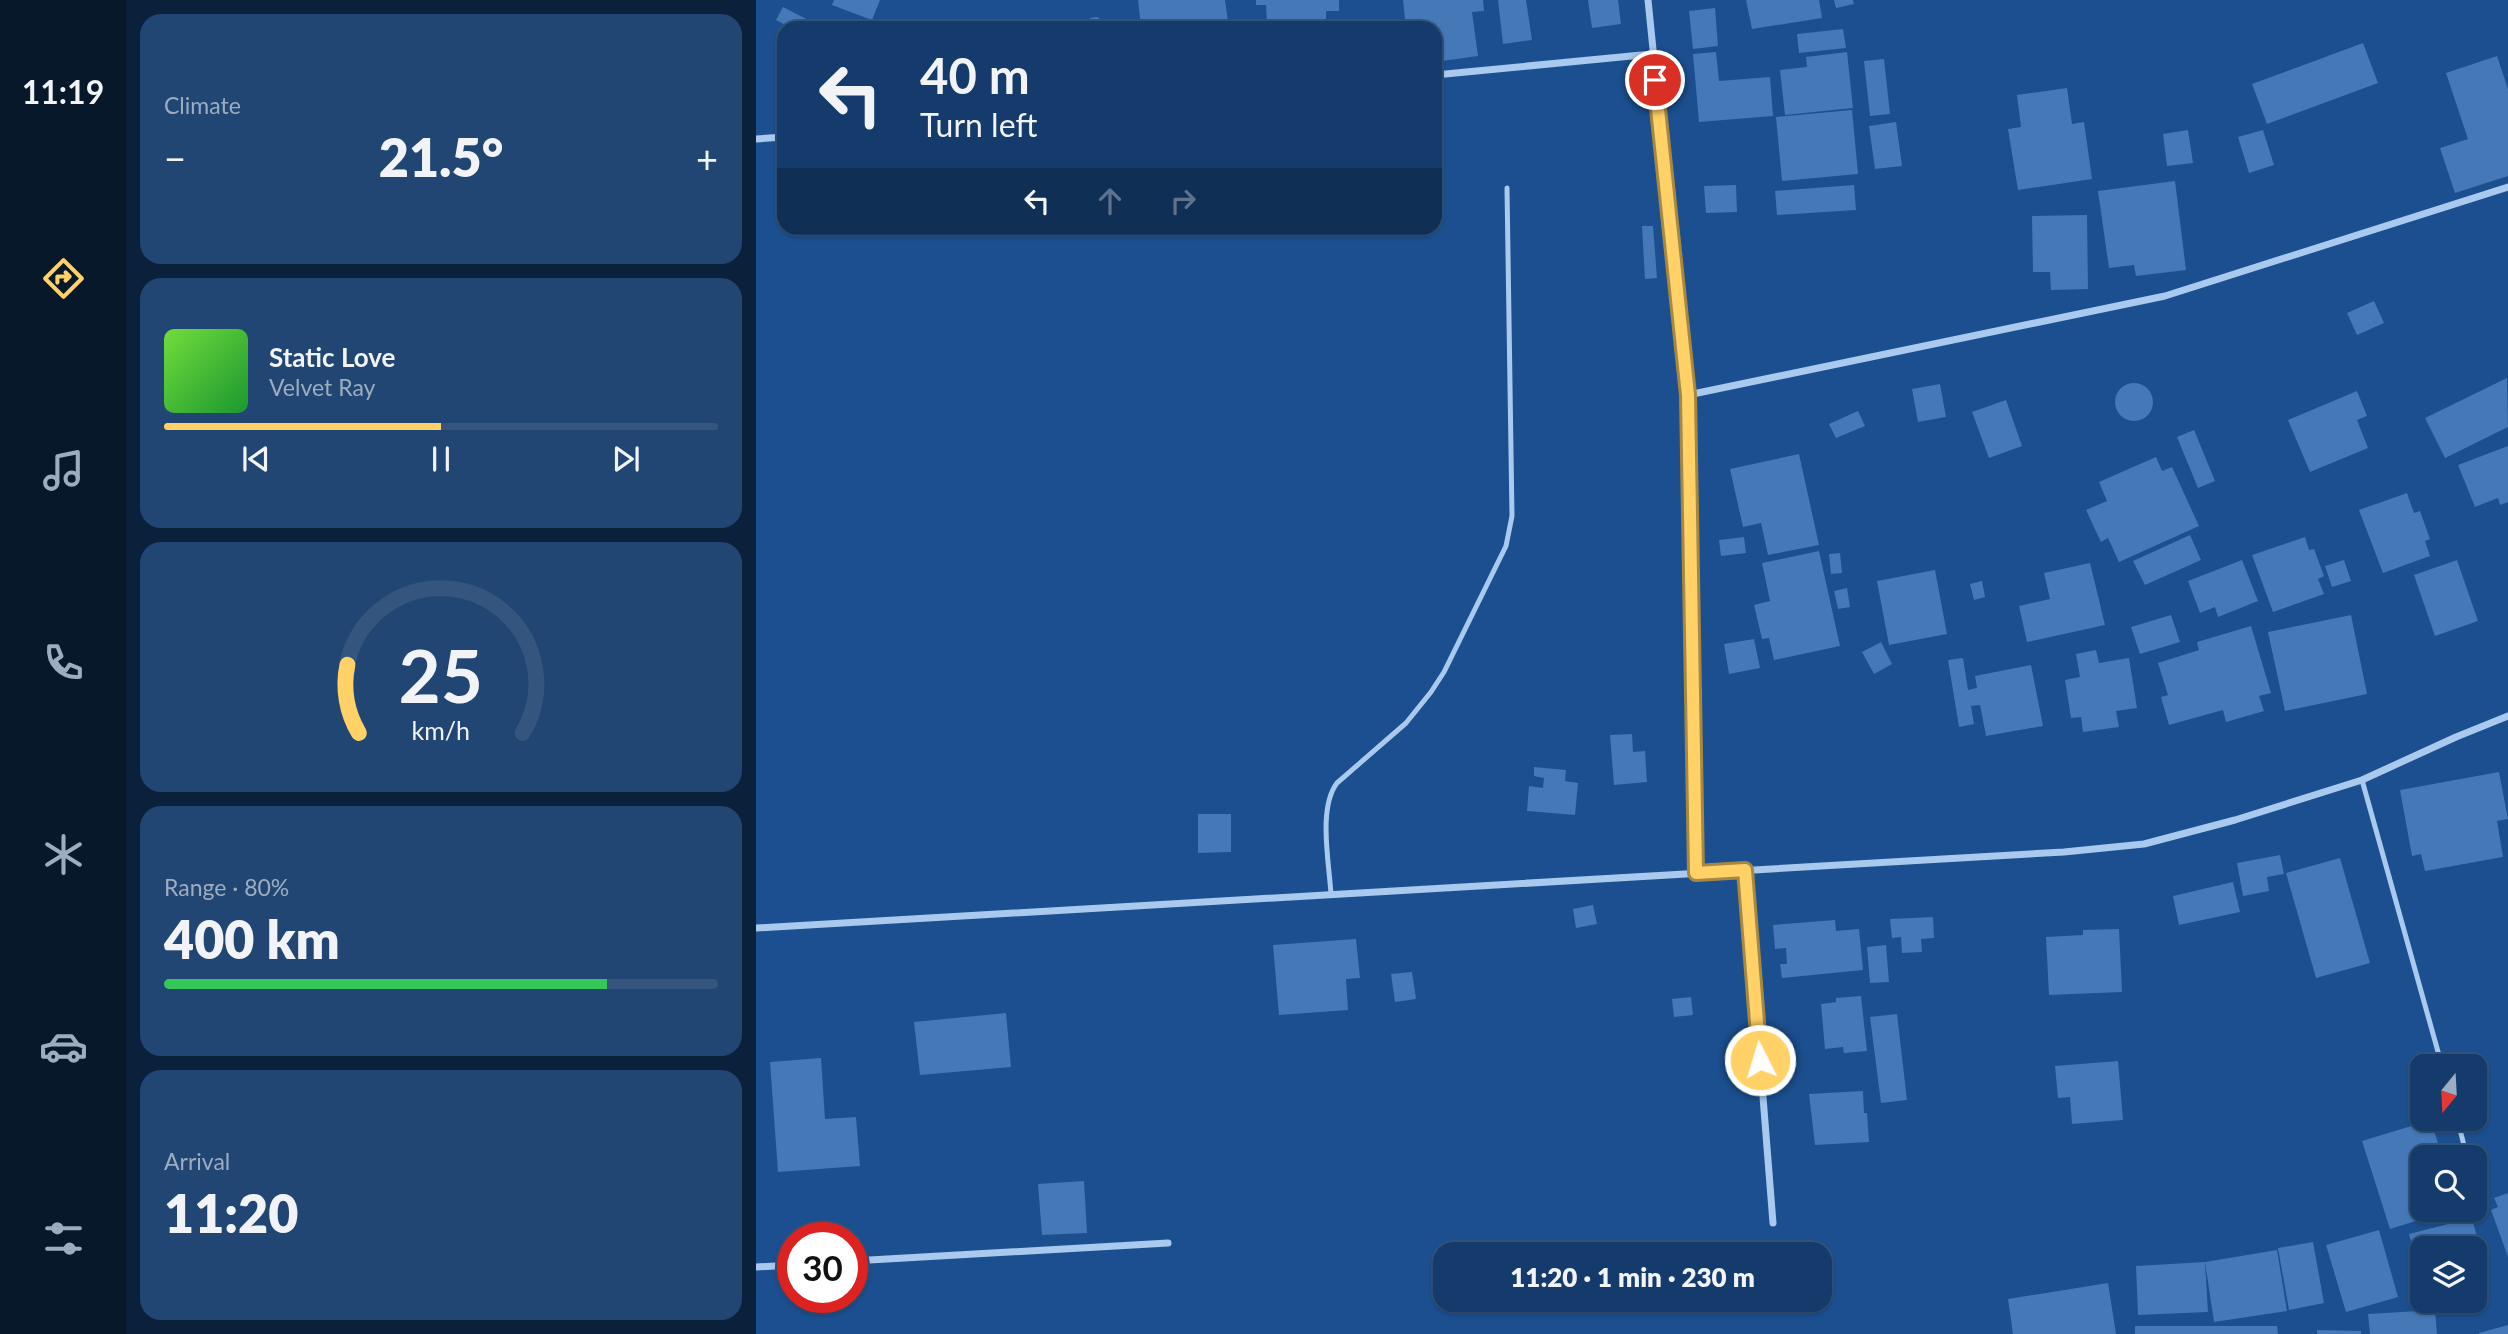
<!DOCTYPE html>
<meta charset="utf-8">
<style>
body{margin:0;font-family:Lato,sans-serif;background:#214673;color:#f1f3f6;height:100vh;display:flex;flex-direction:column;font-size:26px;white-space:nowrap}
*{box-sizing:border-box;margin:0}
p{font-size:23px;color:#9dadc1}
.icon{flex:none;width:38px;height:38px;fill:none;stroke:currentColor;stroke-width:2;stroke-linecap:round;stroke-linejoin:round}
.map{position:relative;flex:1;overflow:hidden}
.details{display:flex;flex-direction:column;gap:14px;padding:14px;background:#0b203b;width:630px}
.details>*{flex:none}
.guide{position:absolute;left:21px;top:21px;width:665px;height:214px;border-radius:21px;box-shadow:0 2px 5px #0004,0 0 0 2px #33557e;background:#143b6b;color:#f1f3f6;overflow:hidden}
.needle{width:46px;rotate:198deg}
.tools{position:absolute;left:1654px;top:1054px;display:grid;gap:14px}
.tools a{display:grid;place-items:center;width:77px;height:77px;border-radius:14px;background:#143b6b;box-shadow:0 2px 5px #0004,0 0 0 2px #33557e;font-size:35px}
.speed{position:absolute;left:21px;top:1222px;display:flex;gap:14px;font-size:35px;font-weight:700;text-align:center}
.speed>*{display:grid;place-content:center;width:91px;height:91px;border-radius:50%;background:#143b6b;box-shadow:0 2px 5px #0004,0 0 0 2px #33557e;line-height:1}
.speed .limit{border:10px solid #d22;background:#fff;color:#111}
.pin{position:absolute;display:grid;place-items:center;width:60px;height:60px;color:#fff;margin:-30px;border:4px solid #fff;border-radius:50%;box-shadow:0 2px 7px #0007}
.me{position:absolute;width:77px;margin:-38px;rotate:355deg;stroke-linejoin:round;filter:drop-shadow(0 0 5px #0008)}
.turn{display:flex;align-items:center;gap:24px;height:147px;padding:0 28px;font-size:32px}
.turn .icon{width:91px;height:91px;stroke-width:2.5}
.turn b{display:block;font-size:49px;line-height:60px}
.lanes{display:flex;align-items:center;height:66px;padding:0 28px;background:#0003;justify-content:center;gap:35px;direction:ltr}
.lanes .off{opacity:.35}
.big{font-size:52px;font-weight:800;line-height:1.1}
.details .tile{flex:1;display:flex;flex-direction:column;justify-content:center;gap:10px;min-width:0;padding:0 24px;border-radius:21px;background:#214673}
.details .dial{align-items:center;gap:0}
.dial svg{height:182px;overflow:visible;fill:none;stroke:#33557e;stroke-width:7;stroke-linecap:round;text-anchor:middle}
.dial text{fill:#f1f3f6;stroke:none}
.song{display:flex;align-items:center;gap:21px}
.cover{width:84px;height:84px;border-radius:10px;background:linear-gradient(135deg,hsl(100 70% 55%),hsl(130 70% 35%))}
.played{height:7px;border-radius:4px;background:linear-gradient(90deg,#ffd166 50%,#33557e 50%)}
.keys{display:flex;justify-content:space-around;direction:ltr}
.heat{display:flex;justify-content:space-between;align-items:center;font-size:38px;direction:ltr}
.charge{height:10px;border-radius:5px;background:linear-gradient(90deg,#34c759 80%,#33557e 0)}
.trip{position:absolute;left:677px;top:1242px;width:399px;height:70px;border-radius:21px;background:#143b6b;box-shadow:0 2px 5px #0004,0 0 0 2px #33557e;font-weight:800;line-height:70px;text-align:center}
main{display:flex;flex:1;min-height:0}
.tabs{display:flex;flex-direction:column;width:126px;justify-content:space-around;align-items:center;background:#08182b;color:#9dadc1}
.tabs .icon{width:49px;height:49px}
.tabs .current{color:#ffd166}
.tabs b{font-size:32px;color:#f1f3f6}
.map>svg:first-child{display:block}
</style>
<main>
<nav class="tabs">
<b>11:19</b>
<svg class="icon current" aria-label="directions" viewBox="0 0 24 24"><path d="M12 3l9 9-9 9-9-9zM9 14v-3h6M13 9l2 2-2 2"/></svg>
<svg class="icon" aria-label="music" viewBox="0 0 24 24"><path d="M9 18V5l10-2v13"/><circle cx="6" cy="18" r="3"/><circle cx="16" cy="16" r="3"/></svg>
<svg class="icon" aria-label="phone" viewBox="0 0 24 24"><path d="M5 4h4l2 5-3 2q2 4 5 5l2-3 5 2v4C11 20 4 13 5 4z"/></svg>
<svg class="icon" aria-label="climate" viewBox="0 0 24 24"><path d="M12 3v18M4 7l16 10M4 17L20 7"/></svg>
<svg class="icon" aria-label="car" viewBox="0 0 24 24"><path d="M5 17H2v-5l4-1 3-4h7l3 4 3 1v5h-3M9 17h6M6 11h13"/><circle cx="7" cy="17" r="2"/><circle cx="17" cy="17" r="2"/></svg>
<svg class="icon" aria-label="filters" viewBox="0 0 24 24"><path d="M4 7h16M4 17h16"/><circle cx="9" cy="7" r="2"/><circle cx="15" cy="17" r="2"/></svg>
</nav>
<section class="details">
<div class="tile"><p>Climate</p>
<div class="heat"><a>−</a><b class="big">21.5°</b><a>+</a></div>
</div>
<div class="tile">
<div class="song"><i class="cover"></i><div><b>Static Love</b><p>Velvet Ray</p></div></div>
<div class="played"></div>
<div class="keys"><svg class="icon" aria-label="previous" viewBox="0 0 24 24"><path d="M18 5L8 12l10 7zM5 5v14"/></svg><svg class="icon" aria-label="pause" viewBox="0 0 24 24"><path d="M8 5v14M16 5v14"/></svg><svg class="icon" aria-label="next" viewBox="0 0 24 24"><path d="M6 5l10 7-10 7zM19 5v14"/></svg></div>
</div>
<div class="tile dial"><svg viewBox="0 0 100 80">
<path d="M14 69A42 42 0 1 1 86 69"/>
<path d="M14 69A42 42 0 0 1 9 39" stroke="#ffd166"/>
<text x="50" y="56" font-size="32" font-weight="700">25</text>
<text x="50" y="72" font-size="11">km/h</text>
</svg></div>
<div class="tile"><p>Range · 80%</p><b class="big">400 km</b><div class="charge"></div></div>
<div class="tile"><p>Arrival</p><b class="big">11:20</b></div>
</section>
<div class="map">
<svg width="1752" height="1334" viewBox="0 0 1752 1334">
<rect width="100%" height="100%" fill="#1b4f8f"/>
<g fill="#4478b7">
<polygon points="78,0 124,0 116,20 76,5"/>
<polygon points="382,0 469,0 473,28 385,28"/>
<polygon points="500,0 583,0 583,11 570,11 570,24 511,25 510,5 500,5"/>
<polygon points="647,0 727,0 728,11 716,12 722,56 679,62 679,28 650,28"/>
<polygon points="742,0 770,0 776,40 747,44"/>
<polygon points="832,0 862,0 865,24 836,28"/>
<polygon points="990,0 1063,0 1066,18 996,29"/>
<polygon points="1078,0 1097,0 1098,4 1080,8"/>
<polygon points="27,7 58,23 56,28 35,28 20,20"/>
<polygon points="959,8 962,46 937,49 933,11"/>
<polygon points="341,17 348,21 352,28 325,28 334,18"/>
<polygon points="1087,29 1090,48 1043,53 1041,34"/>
<polygon points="1607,43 1622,83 1511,124 1496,84"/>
<polygon points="960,52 963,81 1014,77 1017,116 943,122 937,54"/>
<polygon points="1091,52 1097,108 1029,115 1024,70 1051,67 1050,57"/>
<polygon points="1741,56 1752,89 1752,176 1699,193 1684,148 1712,139 1690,73"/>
<polygon points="1128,59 1134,114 1114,116 1108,61"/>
<polygon points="1311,88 1316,124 1328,122 1336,179 1262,190 1252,129 1265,127 1261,95"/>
<polygon points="1096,110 1102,174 1026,181 1020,117"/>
<polygon points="1140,122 1146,166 1119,169 1113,126"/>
<polygon points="1432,130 1437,163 1411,166 1407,134"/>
<polygon points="1507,130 1518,165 1493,173 1482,137"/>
<polygon points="1419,181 1430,270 1380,276 1378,265 1353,268 1342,191"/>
<polygon points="980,185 981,212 950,213 948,186"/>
<polygon points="1098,185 1100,210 1021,215 1019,191"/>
<polygon points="1331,215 1332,289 1295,290 1294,272 1277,272 1276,216"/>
<polygon points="886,226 897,226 901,278 889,279"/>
<polygon points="1618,301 1628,323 1601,335 1591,313"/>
<polygon points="1751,378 1752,427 1689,458 1669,418"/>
<circle cx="1378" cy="402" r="19"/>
<polygon points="1184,384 1190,417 1162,422 1156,389"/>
<polygon points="1601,391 1611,416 1601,420 1612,448 1554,472 1532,420"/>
<polygon points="1250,400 1266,446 1233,458 1216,412"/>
<polygon points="1102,411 1109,426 1080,438 1073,424"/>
<polygon points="1438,430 1459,481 1442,488 1421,437"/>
<polygon points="1752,446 1752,502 1744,505 1742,498 1719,507 1702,465"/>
<polygon points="1043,454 1063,545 1012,555 1005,523 987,527 974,469"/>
<polygon points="1400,457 1406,471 1416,467 1443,526 1363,562 1352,538 1345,542 1330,510 1351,501 1343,482"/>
<polygon points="1651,493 1658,513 1664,511 1674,539 1669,541 1674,556 1627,573 1603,510"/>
<polygon points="1434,535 1445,560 1389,585 1377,561"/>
<polygon points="988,537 990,553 965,556 963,540"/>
<polygon points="1549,537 1553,550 1558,549 1568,576 1562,579 1568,594 1517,612 1496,555"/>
<polygon points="1063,551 1084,646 1018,660 1013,638 1006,639 998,605 1014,601 1006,563"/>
<polygon points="1084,553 1086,573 1075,574 1073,554"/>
<polygon points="1486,560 1502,601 1462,617 1459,607 1444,613 1432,581"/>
<polygon points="1588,560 1595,581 1576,587 1569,566"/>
<polygon points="1701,560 1722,621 1679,636 1658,575"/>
<polygon points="1334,563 1349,625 1271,642 1263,606 1294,599 1288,573"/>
<polygon points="1179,570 1191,634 1133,645 1121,581"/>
<polygon points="1226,581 1229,597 1218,600 1214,584"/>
<polygon points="1091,588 1094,607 1082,609 1078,591"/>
<polygon points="1415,615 1424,642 1384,654 1375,627"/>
<polygon points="1595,615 1611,694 1529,711 1512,632"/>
<polygon points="1495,626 1515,693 1503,696 1508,711 1470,722 1467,710 1413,725 1405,697 1412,695 1402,663 1443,650 1441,642"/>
<polygon points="998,639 1004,668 973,674 968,644"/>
<polygon points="1125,642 1136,664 1118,674 1106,652"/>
<polygon points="1340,650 1343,663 1373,658 1381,708 1360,711 1363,727 1327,732 1325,717 1315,718 1309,680 1324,677 1320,654"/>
<polygon points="1207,658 1212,690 1221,688 1219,676 1275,665 1287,726 1230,736 1224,705 1215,706 1218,724 1203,727 1192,660"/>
<polygon points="876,734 877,752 889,751 891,782 858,785 854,735"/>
<polygon points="778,767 810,770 809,781 822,783 819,815 771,811 773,786 787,788 788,778 778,776"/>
<polygon points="1743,772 1752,819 1741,821 1747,857 1669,871 1665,854 1656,856 1644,790"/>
<polygon points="442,814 475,814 475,852 442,853"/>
<polygon points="1524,855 1528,874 1511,877 1513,891 1487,896 1481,863"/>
<polygon points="1584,858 1614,963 1560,978 1530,873"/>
<polygon points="1477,882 1484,912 1423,925 1417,896"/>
<polygon points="837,905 841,924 820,928 817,909"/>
<polygon points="1177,917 1178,938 1165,939 1166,952 1146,953 1145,937 1136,938 1134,919"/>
<polygon points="1079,920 1080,931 1103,929 1107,970 1026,978 1024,964 1031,964 1030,948 1019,949 1017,925"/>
<polygon points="1363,929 1366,992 1293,995 1290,937 1327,935 1327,930"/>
<polygon points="600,939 604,978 590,979 592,1010 523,1015 517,945"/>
<polygon points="1130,945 1133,982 1114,983 1111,947"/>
<polygon points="656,972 660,999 639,1002 635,974"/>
<polygon points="1105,996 1111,1051 1088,1053 1087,1047 1069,1049 1065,1004 1080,1002 1080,998"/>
<polygon points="935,997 937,1015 918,1017 916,999"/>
<polygon points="250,1013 255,1067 164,1075 158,1022"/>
<polygon points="1141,1014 1151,1100 1125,1103 1114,1017"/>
<polygon points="65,1058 69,1119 100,1117 104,1166 22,1172 14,1062"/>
<polygon points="1362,1061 1367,1120 1316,1124 1314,1097 1302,1098 1299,1066"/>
<polygon points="1107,1091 1108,1113 1111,1113 1113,1142 1059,1145 1053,1094"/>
<polygon points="1675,1120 1686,1157 1666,1157 1666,1209 1691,1209 1692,1211 1634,1229 1606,1141"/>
<polygon points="328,1181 331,1233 286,1235 282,1184"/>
<polygon points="1752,1193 1752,1257 1735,1210 1742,1207 1738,1198"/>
<polygon points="1716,1218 1731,1275 1718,1278 1718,1248 1666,1248 1665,1280 1653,1234"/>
<polygon points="1623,1230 1642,1297 1590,1312 1570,1245"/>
<polygon points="1557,1242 1568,1303 1533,1310 1522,1248"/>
<polygon points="1521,1250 1531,1311 1458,1322 1449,1262"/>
<polygon points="1449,1262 1452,1312 1382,1315 1380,1266"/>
<polygon points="1352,1283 1360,1334 1257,1334 1252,1299"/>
<polygon points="1679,1310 1681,1334 1614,1334 1612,1314"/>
<polygon points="1752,1325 1752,1334 1723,1334 1723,1333"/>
<polygon points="1379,1326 1521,1326 1522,1334 1379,1334"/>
<polygon points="1561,1330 1605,1331 1605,1334 1561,1334"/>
</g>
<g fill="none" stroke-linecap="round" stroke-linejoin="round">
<g stroke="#a9c9ee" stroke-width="5">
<polyline points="1606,780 1686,1066"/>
<path d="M 575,894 C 573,862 562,808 581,783 L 650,723 L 675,692 L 688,672 L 750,546 L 756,516 L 751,188"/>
<polyline points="1701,1118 1711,1157"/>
<polyline points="1718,1182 1719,1184"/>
</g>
<g stroke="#a9c9ee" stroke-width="7">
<polyline points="892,0 932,395 940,873"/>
<polyline points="679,75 896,54"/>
<polyline points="0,139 28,137"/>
<polyline points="932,395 1409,296 1752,187"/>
<polyline points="989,870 1017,1223"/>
<polyline points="0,928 1308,852 1388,844 1479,820 1606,780 1700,737 1752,716"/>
<polyline points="96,1261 412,1243"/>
<polyline points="0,1267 37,1265"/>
</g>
</g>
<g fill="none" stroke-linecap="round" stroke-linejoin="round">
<g stroke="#a68842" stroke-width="18">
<polyline id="route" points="899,80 932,395 940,873 989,870 1004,1060"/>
</g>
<use href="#route" stroke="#ffd166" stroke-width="12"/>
</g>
</svg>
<div class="tools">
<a><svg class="needle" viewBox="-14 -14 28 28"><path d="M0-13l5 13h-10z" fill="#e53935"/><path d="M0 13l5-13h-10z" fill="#9dadc1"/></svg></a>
<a><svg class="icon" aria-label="search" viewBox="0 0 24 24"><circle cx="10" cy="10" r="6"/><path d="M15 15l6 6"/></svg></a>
<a><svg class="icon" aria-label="layers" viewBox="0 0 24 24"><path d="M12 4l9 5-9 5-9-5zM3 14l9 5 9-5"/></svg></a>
</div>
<div class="speed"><div class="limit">30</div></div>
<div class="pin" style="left:899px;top:80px;background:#d93025"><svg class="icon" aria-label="arrive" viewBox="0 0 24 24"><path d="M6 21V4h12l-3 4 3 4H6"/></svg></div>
<svg class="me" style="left:1004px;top:1060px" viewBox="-20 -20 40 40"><circle r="17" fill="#ffd166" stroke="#fff" stroke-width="3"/><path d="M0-11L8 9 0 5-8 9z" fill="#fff"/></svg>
<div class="trip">11:20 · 1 min · 230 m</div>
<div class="guide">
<div class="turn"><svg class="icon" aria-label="left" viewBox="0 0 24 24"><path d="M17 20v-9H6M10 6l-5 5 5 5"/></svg><div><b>40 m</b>Turn left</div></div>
<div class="lanes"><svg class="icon" aria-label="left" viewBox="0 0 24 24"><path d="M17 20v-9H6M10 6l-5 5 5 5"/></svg><svg class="icon off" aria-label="ahead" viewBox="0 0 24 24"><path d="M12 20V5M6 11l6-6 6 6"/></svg><svg class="icon off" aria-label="right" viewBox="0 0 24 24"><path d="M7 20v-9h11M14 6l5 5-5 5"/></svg></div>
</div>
</div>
</main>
